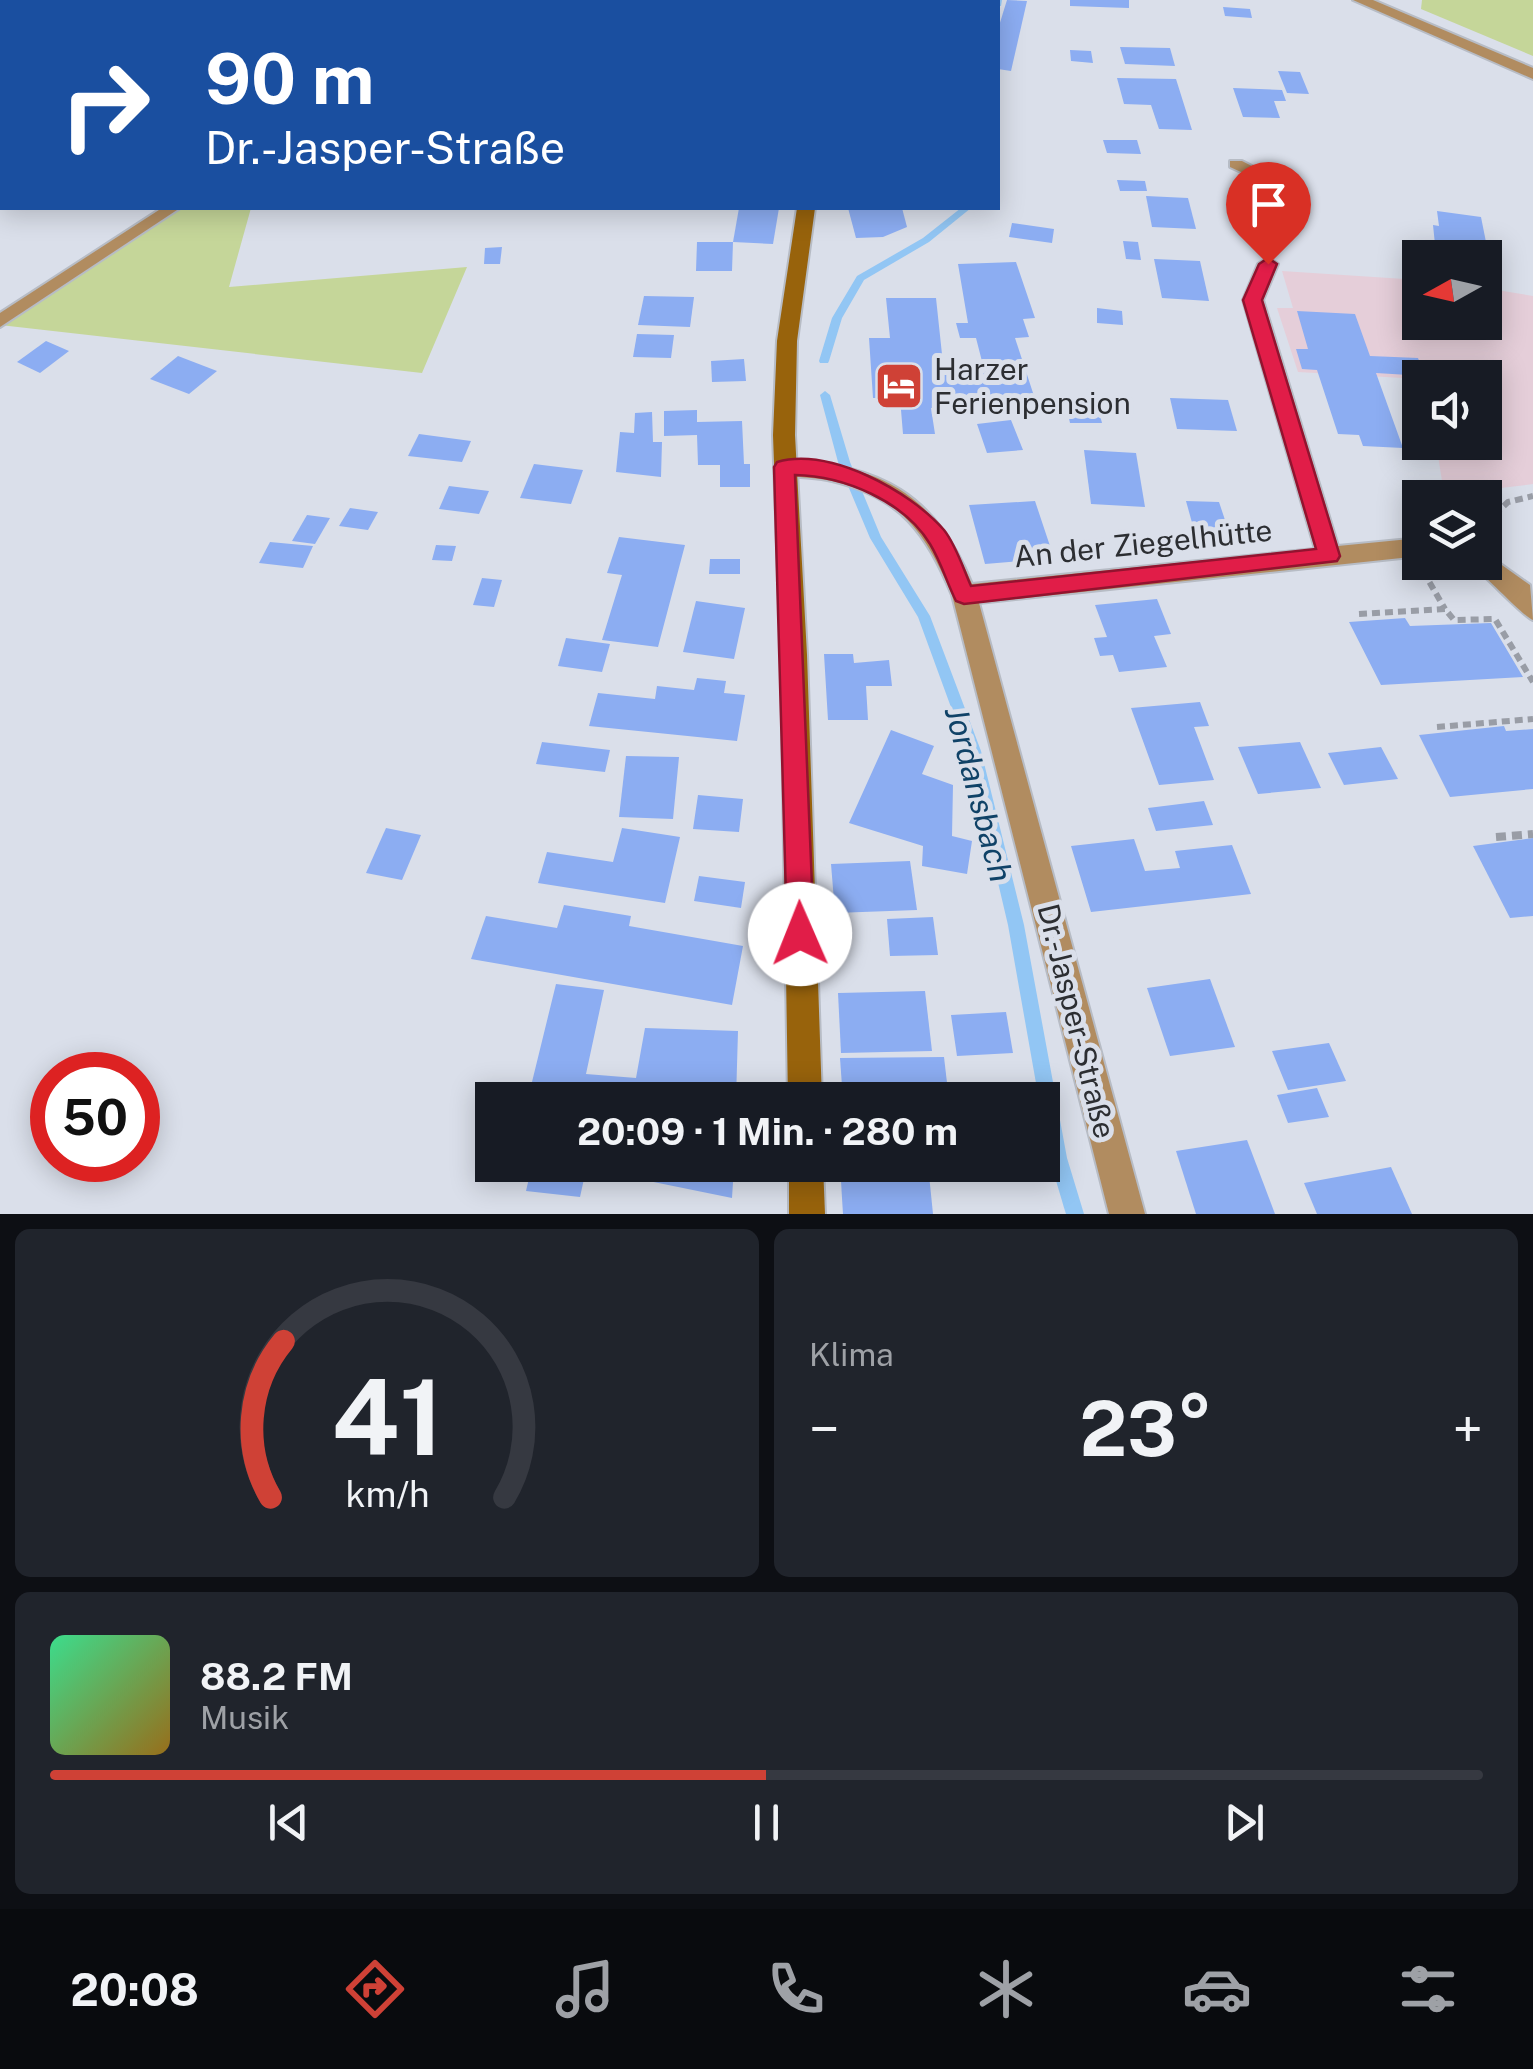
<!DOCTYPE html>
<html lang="de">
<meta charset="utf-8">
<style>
body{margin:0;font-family:"Public Sans",sans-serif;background:#20242c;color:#f1f3f6;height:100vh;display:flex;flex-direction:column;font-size:38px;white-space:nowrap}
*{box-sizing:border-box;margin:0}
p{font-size:32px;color:#9ea1a6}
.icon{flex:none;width:55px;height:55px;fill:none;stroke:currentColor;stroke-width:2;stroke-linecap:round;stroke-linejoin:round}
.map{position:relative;height:1214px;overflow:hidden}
.sheet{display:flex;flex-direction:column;gap:15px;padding:15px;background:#0d0f14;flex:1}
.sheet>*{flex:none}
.hud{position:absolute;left:0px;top:0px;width:1000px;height:210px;box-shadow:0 5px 25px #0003;background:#1a4fa0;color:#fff;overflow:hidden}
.needle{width:65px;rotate:262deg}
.controls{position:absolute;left:1402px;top:240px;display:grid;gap:20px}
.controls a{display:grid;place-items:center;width:100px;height:100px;border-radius:0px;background:#171b24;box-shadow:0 5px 25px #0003;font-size:50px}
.speed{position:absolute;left:30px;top:1052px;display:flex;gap:20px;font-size:50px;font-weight:700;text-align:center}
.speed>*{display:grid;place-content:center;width:130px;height:130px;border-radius:50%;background:#171b24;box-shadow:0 5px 25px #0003;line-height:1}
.speed .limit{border:15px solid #d22;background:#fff;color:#111}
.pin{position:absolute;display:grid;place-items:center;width:85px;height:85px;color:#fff;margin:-102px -42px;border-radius:50% 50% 50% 0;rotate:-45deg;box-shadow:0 0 10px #0007}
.pin .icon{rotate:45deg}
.me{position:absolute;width:110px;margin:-55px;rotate:359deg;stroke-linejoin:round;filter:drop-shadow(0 0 8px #0008)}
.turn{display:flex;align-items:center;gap:35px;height:210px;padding:0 40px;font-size:45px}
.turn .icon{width:130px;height:130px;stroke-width:2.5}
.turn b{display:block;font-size:70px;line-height:85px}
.big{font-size:75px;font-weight:700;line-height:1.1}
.sheet .tile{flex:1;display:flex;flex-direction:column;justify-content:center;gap:15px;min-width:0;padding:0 35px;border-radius:15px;background:#20242c}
.sheet .dial{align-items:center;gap:0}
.dial svg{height:260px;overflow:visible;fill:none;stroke:#363941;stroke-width:7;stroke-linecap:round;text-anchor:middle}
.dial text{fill:#f1f3f6;stroke:none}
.song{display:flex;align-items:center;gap:30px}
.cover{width:120px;height:120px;border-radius:15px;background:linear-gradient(135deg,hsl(150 70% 55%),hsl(40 70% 35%))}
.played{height:10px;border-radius:5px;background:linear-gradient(90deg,#cf4136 50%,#363941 50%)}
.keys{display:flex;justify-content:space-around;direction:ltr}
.heat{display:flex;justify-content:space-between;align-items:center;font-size:55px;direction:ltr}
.sheet .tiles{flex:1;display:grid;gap:15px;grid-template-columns:1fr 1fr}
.tile:last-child{grid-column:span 2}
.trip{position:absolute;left:475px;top:1082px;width:585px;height:100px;border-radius:0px;background:#171b24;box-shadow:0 5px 25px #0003;font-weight:700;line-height:100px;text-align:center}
.tab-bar{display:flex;height:160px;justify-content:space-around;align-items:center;background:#090b0e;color:#9ea1a6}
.tab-bar .icon{width:70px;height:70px}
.tab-bar .selected{color:#cf4136}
.tab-bar b{font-size:45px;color:#f1f3f6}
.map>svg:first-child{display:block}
</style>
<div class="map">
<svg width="1533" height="1214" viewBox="0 0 1533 1214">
<rect width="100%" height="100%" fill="#dadfea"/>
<polygon fill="#e5ced9" points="1282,271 1420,280 1420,322 1485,322 1485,288 1533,296 1533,484 1501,488 1442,481 1436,443 1485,442 1485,378 1420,379 1298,372 1277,308 1293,308"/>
<g fill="#c5d699">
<polygon points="1422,0 1533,0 1533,56 1421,9"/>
<polygon points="182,208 251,208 229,287 467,267 422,373 0,325"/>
</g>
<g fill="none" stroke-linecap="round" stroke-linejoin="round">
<g fill="#92c6f4" fill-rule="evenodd">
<polygon points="994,0 1002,0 1001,6 998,6 998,2 994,2"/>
<polygon points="961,208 971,208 929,242 864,280 842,318 829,361 828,363 820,363 819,361 832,318 857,276 923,238"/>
<path d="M 825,391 L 830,395 L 850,462 L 881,537 L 930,616 L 981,751 L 1024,925 L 1067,1158 L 1084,1214 L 1066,1214 C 1055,1176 1042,1140 1042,1100 L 1039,1100 L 1008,925 L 967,751 L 918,617 L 870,538 L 838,462 L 820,395 Z"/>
</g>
</g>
<g fill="#8cadf2">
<polygon points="1007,0 1027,1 1011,71 998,69 998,29"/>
<polygon points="1070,0 1129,0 1129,8 1070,6"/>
<polygon points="1223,7 1250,9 1252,18 1225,16"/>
<polygon points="1120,47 1170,48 1175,66 1125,64"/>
<polygon points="1070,50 1091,51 1093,63 1071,61"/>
<polygon points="1278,71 1300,72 1309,94 1287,93"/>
<polygon points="1117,78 1176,79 1192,130 1159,129 1151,105 1124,104"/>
<polygon points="1233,88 1282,90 1286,101 1274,101 1280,118 1243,117"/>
<polygon points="1103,140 1137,140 1141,154 1107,153"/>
<polygon points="1117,180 1145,181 1147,191 1120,191"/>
<polygon points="1146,196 1188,198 1196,229 1152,227"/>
<polygon points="739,208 779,208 773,244 733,242"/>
<polygon points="848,208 902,208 907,227 883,237 856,238"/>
<polygon points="1437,211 1481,217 1490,262 1485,258 1436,254 1433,225 1439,226"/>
<polygon points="1012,223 1054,229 1052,243 1009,237"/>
<polygon points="1123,241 1138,242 1141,260 1126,259"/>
<polygon points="697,242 733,242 732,271 696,271"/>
<polygon points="502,247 500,264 484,264 485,248"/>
<polygon points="1154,259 1200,261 1209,301 1162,298"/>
<polygon points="1016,262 1035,318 1023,319 1029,337 1015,338 1034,396 1012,398 1013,409 931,408 935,434 903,434 900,398 873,398 869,338 890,338 886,298 936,298 944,373 985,373 976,338 960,338 956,323 968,323 958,264"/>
<polygon points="644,296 694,297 690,327 638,325"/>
<polygon points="1097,308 1122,311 1123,325 1097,323"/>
<polygon points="1297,311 1355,314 1370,356 1418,358 1425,376 1376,373 1403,448 1363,446 1359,435 1338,434 1317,370 1302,369 1296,349 1308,349"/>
<polygon points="637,334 674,335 671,358 633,357"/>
<polygon points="46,341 69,351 40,373 17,362"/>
<polygon points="178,356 217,371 189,394 150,379"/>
<polygon points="744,359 746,381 712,382 711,361"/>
<polygon points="1170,398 1228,400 1237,431 1177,429"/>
<polygon points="1065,400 1096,400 1102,423 1070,423"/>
<polygon points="697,410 697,422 742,421 744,464 750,464 750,487 720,487 720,465 698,465 697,435 664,436 664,411"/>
<polygon points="652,412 653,442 662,442 661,477 616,472 620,432 634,433 635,413"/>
<polygon points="1011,420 1023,450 987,453 977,424"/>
<polygon points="419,434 471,441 462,462 408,456"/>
<polygon points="1084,450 1136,453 1145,507 1091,504"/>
<polygon points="534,464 583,470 571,504 520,498"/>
<polygon points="449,486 489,491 479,514 439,509"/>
<polygon points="1035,501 1054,558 985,564 969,505"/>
<polygon points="1186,501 1219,502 1231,538 1196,537"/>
<polygon points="350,508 378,512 368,530 339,526"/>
<polygon points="307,515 330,518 315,544 292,541"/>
<polygon points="619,537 685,545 658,647 602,640 622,575 607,573"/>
<polygon points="270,542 313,546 303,568 259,563"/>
<polygon points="436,545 456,546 452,561 432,560"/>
<polygon points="710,559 740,559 740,574 709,574"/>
<polygon points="482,578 502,580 494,607 473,605"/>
<polygon points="1157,599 1171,634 1154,636 1167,667 1119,672 1113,655 1100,656 1094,638 1107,637 1095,605"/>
<polygon points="696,601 745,608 734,659 683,652"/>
<polygon points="1405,618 1410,626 1491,623 1523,677 1381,685 1349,622"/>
<polygon points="566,638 610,644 602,672 558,666"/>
<polygon points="824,654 853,654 854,663 889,660 892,686 866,686 868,720 828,720"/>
<polygon points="697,678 726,681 724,693 745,695 737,741 589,726 598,693 655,699 657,686 694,690"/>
<polygon points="1200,702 1209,726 1194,727 1214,780 1159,785 1131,708"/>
<polygon points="1504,726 1506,731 1533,729 1533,789 1450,797 1419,735"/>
<polygon points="891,730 934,746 922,774 953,785 952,836 972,841 967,874 922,866 923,846 849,823"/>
<polygon points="542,742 610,750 605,772 536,764"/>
<polygon points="1300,742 1321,788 1258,794 1238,747"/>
<polygon points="1381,747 1398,779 1344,785 1328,753"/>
<polygon points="626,756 679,757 673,819 619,817"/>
<polygon points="698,795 743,799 739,832 693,829"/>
<polygon points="1204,801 1213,825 1156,831 1148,808"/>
<polygon points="386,828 421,835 402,880 366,873"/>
<polygon points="622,828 680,837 665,903 538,883 547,852 613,862"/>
<polygon points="1533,838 1533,916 1510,918 1473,846"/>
<polygon points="1134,839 1145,871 1180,868 1175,851 1232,845 1251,894 1091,912 1071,846"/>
<polygon points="910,861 917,910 835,913 831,864"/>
<polygon points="699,876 745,882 741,908 694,901"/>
<polygon points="564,905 631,916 629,926 743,946 732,1005 471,959 486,916 557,928"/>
<polygon points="933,917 938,955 890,956 887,919"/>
<polygon points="1210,979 1235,1047 1170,1056 1147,988"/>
<polygon points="556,984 604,990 586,1074 636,1078 645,1028 738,1031 736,1100 546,1100 549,1088 531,1086"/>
<polygon points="925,991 932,1051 841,1053 838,993"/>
<polygon points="1006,1012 1013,1053 957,1056 951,1015"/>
<polygon points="1329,1043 1346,1081 1288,1090 1272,1051"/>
<polygon points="944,1057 949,1100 843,1100 840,1058"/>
<polygon points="1317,1088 1329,1117 1288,1123 1277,1095"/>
<polygon points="1247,1140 1275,1214 1196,1214 1176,1151"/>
<polygon points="532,1165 587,1165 580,1197 526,1191"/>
<polygon points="631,1165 734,1165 732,1198 629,1177"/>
<polygon points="840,1165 928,1165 933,1214 843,1214"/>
<polygon points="1391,1167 1412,1214 1317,1214 1304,1183"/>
</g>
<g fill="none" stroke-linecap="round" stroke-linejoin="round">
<g stroke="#b7bcc5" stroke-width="4">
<g id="lane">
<polygon points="1230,161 1242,161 1279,180 1265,183 1230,167"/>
<polygon points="162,208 180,208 0,327 0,313"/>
</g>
</g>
<g stroke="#b7bcc5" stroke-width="4">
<g id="street">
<polygon points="551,0 566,0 567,2 552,2"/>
<polygon points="1353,0 1373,0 1533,68 1533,79"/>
<path d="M 1268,258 L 1278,264 L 1263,300 L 1338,546 L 1420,538 L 1420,556 L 979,603 L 1145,1214 L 1109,1214 L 952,595 C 926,533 901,497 832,481 C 814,477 795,478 777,473 L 774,467 L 785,459 C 882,466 934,493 972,584 L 1315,549 L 1243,300 L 1258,264 Z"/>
<path d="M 1485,553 L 1530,585 L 1533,620 C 1524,617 1489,579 1476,569 L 1473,562 L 1485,562 Z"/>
</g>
</g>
<g stroke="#b7bcc5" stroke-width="4">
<g id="secondary">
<polygon points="797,208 815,208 797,341 795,435 807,655 822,1100 788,1100 781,655 773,435 777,341"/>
<polygon points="789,1165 823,1165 825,1214 789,1214"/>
</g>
</g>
<g stroke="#999da6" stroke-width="6" stroke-dasharray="8 5" stroke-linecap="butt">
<polyline points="1485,524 1508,502 1533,496"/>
<polyline points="1423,571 1445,609"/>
<polyline points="1359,614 1445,609 1454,620 1495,619 1533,682"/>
<polyline points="1437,727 1533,719"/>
</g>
<polyline stroke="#999da6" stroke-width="8" stroke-dasharray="10 6" stroke-linecap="butt" points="1496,837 1533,834"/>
<use href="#lane" fill="#b18c60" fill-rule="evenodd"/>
<use href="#street" fill="#b18c60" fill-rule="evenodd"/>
<use href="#secondary" fill="#98630c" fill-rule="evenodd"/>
</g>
<path fill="#e11d48" stroke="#92132f" stroke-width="2.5" d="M 1268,258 L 1277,264 L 1262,300 L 1340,556 L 1337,561 L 964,604 L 956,601 C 947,583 941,562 930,544 C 904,501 844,476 795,475 L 814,934 L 810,943 L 800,947 L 791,943 L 787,934 L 774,467 L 777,462 C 830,447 910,491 944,530 C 956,545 963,568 971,586 L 1316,549 L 1243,300 L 1259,264 Z"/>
<defs>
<g id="hotel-square" transform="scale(2.5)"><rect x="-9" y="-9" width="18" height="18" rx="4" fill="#cf4136" stroke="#dadfea"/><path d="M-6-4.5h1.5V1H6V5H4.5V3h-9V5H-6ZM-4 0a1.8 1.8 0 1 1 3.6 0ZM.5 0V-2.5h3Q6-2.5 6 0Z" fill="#fff"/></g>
</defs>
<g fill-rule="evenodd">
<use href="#hotel-square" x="899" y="386"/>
</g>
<g text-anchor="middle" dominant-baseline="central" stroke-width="10" stroke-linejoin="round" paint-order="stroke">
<g font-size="30" fill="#2c2e32" stroke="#dadfea" text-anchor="start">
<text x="934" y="369">Harzer<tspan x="934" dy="34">Ferienpension</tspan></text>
</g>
<g font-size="30" fill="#2c2e32" stroke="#dadfea">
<text transform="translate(1143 543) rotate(-6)">An der Ziegelhütte</text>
<text transform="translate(1077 1021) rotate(76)">Dr.-Jasper-Straße</text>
</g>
<g font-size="32" font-style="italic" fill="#104267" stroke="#dadfea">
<text transform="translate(979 794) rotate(75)">Jordansbach</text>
</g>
</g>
</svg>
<div class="controls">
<a><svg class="needle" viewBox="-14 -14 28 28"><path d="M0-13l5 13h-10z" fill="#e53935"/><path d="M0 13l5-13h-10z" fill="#9ea1a6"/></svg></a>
<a><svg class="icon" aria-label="sound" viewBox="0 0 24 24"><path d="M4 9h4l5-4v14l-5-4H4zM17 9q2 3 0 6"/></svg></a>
<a><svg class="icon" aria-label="layers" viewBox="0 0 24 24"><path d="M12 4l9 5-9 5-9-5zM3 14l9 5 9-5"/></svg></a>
</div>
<div class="speed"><div class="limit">50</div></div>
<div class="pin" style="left:1268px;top:264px;background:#d93025"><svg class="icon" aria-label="arrive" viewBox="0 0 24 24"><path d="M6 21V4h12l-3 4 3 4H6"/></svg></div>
<svg class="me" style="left:800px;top:934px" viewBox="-20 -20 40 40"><circle r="19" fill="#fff"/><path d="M0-13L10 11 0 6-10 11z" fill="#e11d48"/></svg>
<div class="trip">20:09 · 1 Min. · 280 m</div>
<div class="hud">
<div class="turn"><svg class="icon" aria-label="right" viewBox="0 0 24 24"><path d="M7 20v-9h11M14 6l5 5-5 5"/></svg><div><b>90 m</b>Dr.-Jasper-Straße</div></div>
</div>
</div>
<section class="sheet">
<div class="tiles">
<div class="tile dial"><svg viewBox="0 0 100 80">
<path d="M14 69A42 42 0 1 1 86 69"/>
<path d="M14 69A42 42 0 0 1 18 21" stroke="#cf4136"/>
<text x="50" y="56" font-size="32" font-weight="700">41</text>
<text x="50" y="72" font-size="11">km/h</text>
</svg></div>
<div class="tile"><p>Klima</p>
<div class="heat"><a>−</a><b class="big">23°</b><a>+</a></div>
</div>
<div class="tile">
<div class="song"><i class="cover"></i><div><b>88.2 FM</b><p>Musik</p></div></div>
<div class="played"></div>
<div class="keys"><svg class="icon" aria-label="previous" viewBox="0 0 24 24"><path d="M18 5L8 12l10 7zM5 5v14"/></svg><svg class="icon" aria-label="pause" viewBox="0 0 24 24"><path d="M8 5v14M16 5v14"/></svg><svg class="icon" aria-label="next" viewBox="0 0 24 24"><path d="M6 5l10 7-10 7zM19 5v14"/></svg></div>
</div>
</div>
</section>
<nav class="tab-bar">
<b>20:08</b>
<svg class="icon selected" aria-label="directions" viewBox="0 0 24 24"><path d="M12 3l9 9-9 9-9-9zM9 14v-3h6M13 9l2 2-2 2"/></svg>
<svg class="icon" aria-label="music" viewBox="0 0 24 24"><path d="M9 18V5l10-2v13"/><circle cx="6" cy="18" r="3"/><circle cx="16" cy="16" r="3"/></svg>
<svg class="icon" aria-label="phone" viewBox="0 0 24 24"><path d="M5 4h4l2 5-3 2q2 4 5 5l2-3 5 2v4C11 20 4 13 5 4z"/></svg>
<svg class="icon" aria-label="climate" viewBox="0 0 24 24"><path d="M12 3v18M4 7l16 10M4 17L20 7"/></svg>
<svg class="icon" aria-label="car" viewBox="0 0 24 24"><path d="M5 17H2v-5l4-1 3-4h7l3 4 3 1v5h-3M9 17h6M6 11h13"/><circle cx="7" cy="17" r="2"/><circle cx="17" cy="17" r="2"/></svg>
<svg class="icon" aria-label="filters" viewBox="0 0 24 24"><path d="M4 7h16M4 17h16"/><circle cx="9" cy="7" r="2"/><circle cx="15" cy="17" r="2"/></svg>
</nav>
